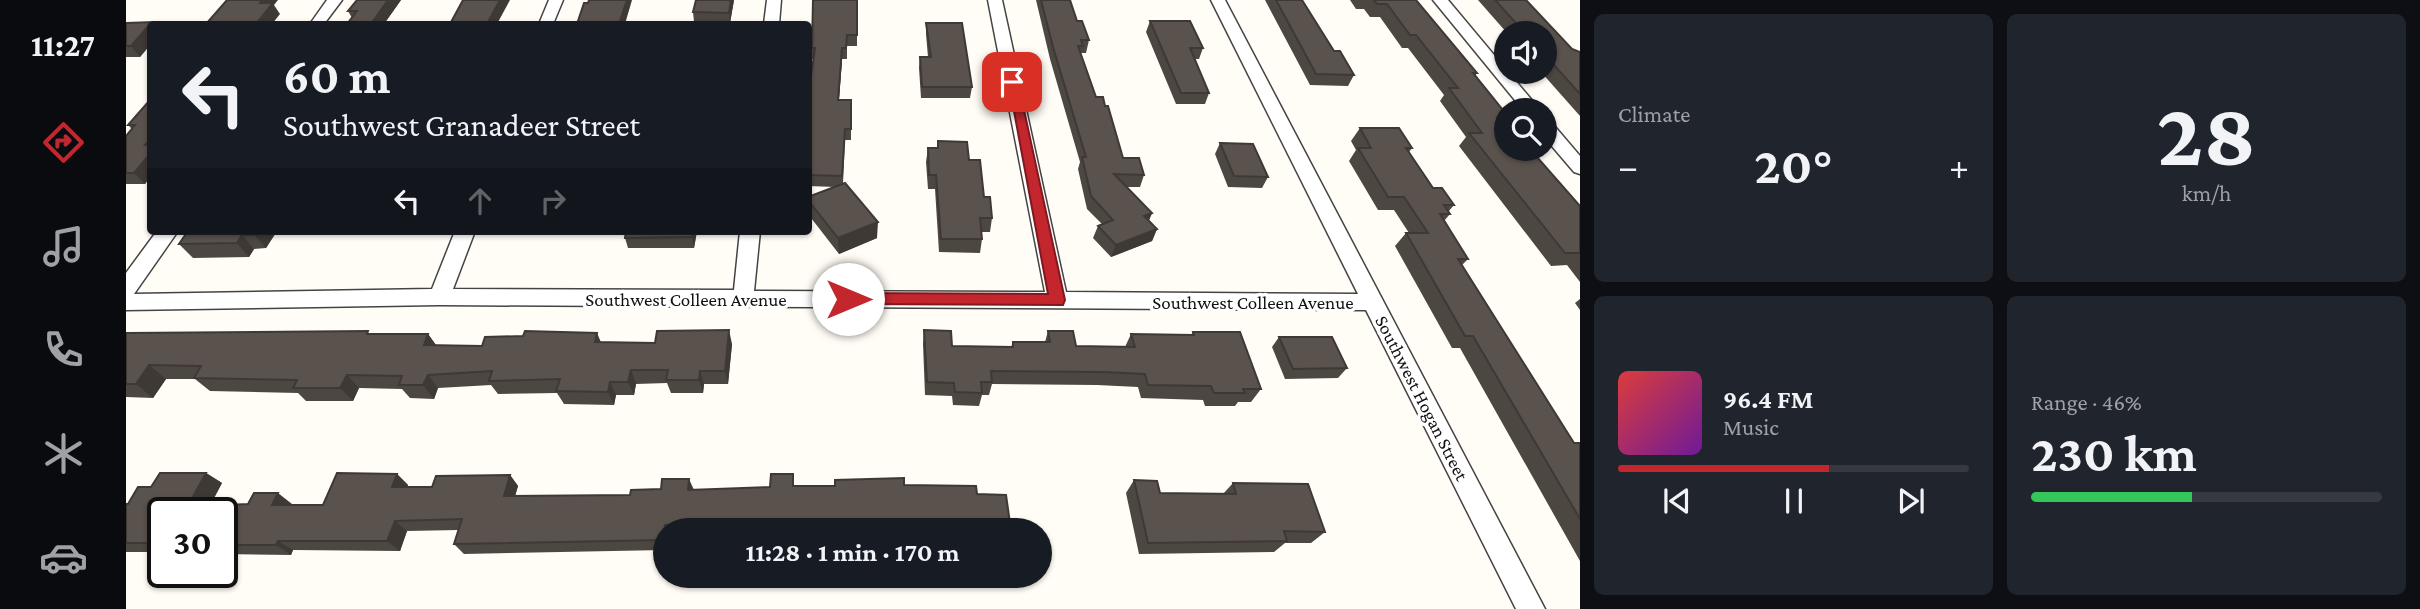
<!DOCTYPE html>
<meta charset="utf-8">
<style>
body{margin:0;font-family:"Crimson Pro",serif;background:#20242c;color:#f1f3f6;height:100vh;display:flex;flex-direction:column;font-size:26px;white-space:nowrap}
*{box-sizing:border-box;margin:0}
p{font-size:23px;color:#9ea1a6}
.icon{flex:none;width:38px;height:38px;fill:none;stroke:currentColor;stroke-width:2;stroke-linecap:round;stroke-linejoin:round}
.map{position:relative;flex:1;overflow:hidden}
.panel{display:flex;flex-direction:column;gap:14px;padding:14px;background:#0d0f14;width:840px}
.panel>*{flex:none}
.banner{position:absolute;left:21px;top:21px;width:665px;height:214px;border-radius:7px;box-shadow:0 2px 5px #0004;background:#171b24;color:#f1f3f6;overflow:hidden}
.fabs{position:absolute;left:1368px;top:21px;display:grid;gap:14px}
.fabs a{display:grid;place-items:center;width:63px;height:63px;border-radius:50%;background:#171b24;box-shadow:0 2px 5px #0004;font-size:35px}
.speed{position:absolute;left:21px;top:497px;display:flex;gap:14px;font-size:35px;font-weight:700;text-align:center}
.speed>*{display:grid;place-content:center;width:91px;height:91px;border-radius:50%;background:#171b24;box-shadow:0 2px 5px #0004;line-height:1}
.speed .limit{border:4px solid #111;border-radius:10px;background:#fff;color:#111}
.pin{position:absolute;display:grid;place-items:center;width:60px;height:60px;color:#fff;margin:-30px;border-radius:14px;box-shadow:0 4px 10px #0006}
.me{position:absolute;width:77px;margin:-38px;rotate:90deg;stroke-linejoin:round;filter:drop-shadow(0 0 5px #0008)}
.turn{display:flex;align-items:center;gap:24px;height:147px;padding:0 21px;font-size:32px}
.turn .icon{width:91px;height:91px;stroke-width:2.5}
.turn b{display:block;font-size:49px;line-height:60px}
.lanes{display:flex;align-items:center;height:66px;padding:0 21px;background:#0003;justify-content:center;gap:35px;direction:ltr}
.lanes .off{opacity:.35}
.big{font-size:52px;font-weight:700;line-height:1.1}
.panel .card{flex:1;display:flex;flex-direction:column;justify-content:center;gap:10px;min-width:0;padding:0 24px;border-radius:10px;background:#20242c}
.panel .dial{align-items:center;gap:0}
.dial b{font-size:91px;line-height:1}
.song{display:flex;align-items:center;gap:21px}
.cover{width:84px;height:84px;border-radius:10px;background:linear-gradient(135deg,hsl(0 70% 55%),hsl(280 70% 35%))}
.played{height:7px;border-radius:4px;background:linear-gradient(90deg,#c4262e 60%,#363941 60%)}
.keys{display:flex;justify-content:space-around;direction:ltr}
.heat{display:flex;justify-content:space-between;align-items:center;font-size:38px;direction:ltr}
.charge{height:10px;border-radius:5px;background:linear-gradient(90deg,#34c759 46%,#363941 0)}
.panel .tiles{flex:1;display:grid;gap:14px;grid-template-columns:repeat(2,1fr)}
.trip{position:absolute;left:527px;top:518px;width:399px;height:70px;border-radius:35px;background:#171b24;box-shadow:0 2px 5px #0004;font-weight:700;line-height:70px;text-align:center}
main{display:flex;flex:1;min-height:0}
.dock{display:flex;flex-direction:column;width:126px;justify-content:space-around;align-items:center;background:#090b0e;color:#9ea1a6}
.dock .icon{width:49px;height:49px}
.dock .selected{color:#c4262e}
.dock b{font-size:32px;color:#f1f3f6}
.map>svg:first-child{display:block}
</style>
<main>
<nav class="dock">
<b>11:27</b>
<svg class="icon selected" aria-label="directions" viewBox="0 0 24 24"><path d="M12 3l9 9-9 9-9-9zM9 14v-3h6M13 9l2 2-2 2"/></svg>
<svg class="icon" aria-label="music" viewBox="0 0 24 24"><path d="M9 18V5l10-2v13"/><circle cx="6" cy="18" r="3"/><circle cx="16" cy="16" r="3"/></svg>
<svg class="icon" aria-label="phone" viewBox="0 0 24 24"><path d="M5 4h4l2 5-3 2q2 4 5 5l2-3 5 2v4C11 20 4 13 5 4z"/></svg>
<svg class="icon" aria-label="climate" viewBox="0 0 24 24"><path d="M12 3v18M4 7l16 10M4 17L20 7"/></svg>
<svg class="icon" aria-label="car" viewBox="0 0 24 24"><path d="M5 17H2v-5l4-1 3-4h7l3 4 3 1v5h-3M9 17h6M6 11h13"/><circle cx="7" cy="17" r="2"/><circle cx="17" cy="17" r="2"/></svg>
</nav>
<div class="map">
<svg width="1454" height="609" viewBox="0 0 1454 609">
<rect width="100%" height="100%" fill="#fffdf5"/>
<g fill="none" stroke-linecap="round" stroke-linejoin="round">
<g stroke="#444" stroke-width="3">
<g id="minor">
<polygon points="201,0 216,0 198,24 184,24"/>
<polygon points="423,0 437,0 427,24 413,24"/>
<polygon points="641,0 655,0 653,24 638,24"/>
<polygon points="862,0 876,0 940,292 1232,294 1085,0 1099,0 1419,609 1390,609 1240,310 313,305 0,310 0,273 31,231 52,231 8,294 306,289 329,231 349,231 327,289 608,290 614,231 634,231 628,291 919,292"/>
<polygon points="1307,0 1322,0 1414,110 1397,110"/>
<polygon points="1419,120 1425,122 1454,156 1454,174 1448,172 1419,138"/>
</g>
</g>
<use href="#minor" fill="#fff" fill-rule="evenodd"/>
</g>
<g fill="#4d4742">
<polygon points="275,0 258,24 221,24 226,18 222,11"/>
<polygon points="608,0 604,23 568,22 567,12"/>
<polygon points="731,0 731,46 721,46 721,59 716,59 713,100 725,129 725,140 719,140 717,184 751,238 713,254 682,214 682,197 709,187 682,186 682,98 687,59 686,59 686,48"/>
<polygon points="910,0 944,0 951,21 963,40 960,53 955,53 954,54 970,97 997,158 1018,175 1014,187 1000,187 1026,213 1023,220 1031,229 1026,241 985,257 967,238 972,226 976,224 961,209 952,169 954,162 924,59"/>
<polygon points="1139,0 1176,0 1208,51 1228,75 1222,86 1184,85"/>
<polygon points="1224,0 1290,0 1351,73 1349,76 1381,149 1454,206 1454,282 1441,265 1425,266 1333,146 1340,137 1314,101 1318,95 1282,48 1276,48 1254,17 1244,17 1238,9 1230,9"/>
<polygon points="1352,0 1400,0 1446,49 1454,52 1454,116 1415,72 1419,72 1419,33 1381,33"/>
<polygon points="1024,21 1077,48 1073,59 1068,59 1083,93 1079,104 1050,104 1020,32"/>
<polygon points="0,23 24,24 24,45 14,57 0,57"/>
<polygon points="800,23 846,87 844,98 795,98 793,68 794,57 802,57 800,34"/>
<polygon points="24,100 24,177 19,184 0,184 0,136 6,129 2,125"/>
<polygon points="1234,128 1286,148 1283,152 1307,188 1328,205 1322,212 1324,214 1318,221 1342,259 1336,265 1448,443 1454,443 1454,561 1334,348 1326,348 1269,246 1280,233 1283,233 1268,210 1252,210 1223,161 1230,150 1225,141"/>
<polygon points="812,141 843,160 866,218 864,232 856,232 856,239 854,253 813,252 809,189 802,189 800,162 802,148 811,148"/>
<polygon points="1094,143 1142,177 1136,188 1102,187 1089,154"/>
<polygon points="62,231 151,231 140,248 128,249 123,257 67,258 53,244"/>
<polygon points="571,231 568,248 502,248 499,238"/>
<polygon points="1454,299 1454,310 1449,303"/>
<polygon points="798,330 826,346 885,347 887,342 919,342 922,331 950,346 999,347 1005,334 1065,335 1067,332 1135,389 1125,402 1112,402 1109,406 1079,406 1077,400 1015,398 1012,387 971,385 866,384 863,395 856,395 853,406 827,405 826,396 799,395 797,344"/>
<polygon points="0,333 302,334 310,345 356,346 475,343 606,344 602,384 578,384 577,393 545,393 541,383 510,384 508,395 490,395 488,405 438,404 431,393 372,394 365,385 312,388 308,399 284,398 276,389 233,388 227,401 180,401 172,393 84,391 69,379 40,379 27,398 0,397"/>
<polygon points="1153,337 1221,368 1212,378 1159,379 1146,347"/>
<polygon points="80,473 96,483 80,513 37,513 37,552 0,552 0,504 2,504 25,487"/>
<polygon points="271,474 282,485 281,487 306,487 384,475 392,486 389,496 504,495 567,490 669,486 778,485 851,494 885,530 539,530 539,550 338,554 328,544 332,530 281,531 274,551 167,550 165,555 96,554 96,514 122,504 166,504 165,505 197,505"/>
<polygon points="1008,480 1034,493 1097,494 1107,483 1199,532 1185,543 1159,543 1148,552 1013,554 1000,493"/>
</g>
<g fill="#3f3936">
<polygon points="136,0 152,0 148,5 154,14 146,24 130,24 134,3"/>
<polygon points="262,0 275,0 258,24 245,24"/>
<polygon points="374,0 384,0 371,24 363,24 362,22"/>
<polygon points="501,0 506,0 499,24 493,24"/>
<polygon points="605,0 608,0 604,23 603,13"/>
<polygon points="26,22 28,24 24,24 24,45 14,57 5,46"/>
<polygon points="716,48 716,59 712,111 712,100"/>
<polygon points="24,154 24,177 19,184 8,173"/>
<polygon points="1026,213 1021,225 1018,216"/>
<polygon points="752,222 751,238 713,254 712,238"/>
<polygon points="1031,229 1026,241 985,257 990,245"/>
<polygon points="131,231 151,231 140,248 128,235"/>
<polygon points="567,231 571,231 568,248 566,237"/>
<polygon points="116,235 128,249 123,257 111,243"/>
<polygon points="603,330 606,344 602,384 599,371"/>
<polygon points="471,333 477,347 469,342"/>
<polygon points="302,334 312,348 298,345"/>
<polygon points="23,365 40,379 27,398 10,384"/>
<polygon points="505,370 510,384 508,395 502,382"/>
<polygon points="574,371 578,384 577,393 573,380"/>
<polygon points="221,375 233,388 227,401 214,388"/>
<polygon points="302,375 312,388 308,399 297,385"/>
<polygon points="484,382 490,395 488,405 482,392"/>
<polygon points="80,473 96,483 80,513 58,513"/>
<polygon points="271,474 282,485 277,497 266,487"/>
<polygon points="384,475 392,486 386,506 378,496"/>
<polygon points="563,479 568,490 562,490"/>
<polygon points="152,493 166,504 161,516 146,505"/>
<polygon points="269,521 281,531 274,551 261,541"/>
<polygon points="539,525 541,530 539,530 539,544 537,540"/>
<polygon points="152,541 167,550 165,555 150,545"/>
</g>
<g fill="#5a524d" stroke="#3f3936" stroke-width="2">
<polygon points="101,0 136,0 134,3 147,3 130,24 80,24"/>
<polygon points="231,0 262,0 245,24 221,24 231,11 222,11"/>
<polygon points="337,0 374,0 362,22 365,22 364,24 324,24"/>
<polygon points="463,0 501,0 493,24 451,24 458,3 462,3"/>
<polygon points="570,0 605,0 603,13 567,12"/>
<polygon points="687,0 731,0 731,35 721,35 720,48 716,48 712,100 725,100 725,129 719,129 716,176 682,175 682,98 689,48 686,48"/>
<polygon points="915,0 944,0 951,21 956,21 963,40 955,40 957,46 952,46 970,97 977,97 979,106 982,106 997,158 1013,158 1018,175 988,174 1026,213 1018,216 1031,229 990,245 972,226 987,220 965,196 956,157 960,157 927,47"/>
<polygon points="1150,0 1176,0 1208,51 1214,51 1228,75 1190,74"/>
<polygon points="1248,0 1290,0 1351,73 1347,73 1381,115 1381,149 1404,149 1454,206 1454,253 1439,253 1343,133 1356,133 1323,88 1332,88 1290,35 1284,35 1261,4 1251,4"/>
<polygon points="1369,0 1400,0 1446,49 1454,52 1454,94 1419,55 1419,33 1399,33"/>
<polygon points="1024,21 1064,21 1077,48 1064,48 1083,93 1055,93"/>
<polygon points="26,22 5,46 0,46 0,23"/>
<polygon points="800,23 836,23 846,87 796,87 794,57 805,57"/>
<polygon points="24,100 24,139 19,145 24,145 24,154 8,173 0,173 0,136 9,125 2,125"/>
<polygon points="1234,128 1273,128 1286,148 1280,148 1307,188 1316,188 1328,205 1318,205 1324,214 1314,214 1342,259 1332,259 1448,443 1454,443 1454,519 1347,336 1339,336 1280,233 1302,233 1278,197 1262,197 1232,148 1245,148"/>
<polygon points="812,141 841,142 843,160 854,160 858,197 864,197 866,218 854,218 856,239 815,239 810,175 803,175 802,148 812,148"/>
<polygon points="1094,143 1127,144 1142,177 1108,176"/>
<polygon points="719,183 752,222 712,238 682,200 682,197"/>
<polygon points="62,231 131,231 128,235 116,235 111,243 53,244"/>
<polygon points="500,231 567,231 566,237 499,238"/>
<polygon points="603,330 599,371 574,371 573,380 540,380 542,370 505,370 502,382 484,382 482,392 430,391 434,379 363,381 366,371 302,375 297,385 273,385 276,376 221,375 214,388 167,388 171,380 68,378 75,366 23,365 10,384 0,384 0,333 242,331 241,334 302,334 298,345 356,346 359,337 397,336 399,331 471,333 469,342 529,343 531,331"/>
<polygon points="798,330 825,331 826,346 887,347 887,342 924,342 922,331 947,331 950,346 1009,347 1005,334 1068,335 1067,332 1114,332 1135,389 1117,389 1119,393 1088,393 1085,386 1022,385 1019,374 977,372 865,371 866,382 855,382 856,393 829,392 828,383 801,382"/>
<polygon points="1153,337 1206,337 1221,368 1167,369"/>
<polygon points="34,473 80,473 58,513 37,513 37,543 0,543 0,504 2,504 12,487 25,487"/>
<polygon points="211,473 271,474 266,487 306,487 310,476 384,475 378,496 504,495 505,490 535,489 536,479 563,479 562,490 644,487 645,474 667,474 667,486 709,486 709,480 778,478 778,485 850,486 851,494 880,495 885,530 750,530 750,520 683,521 682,530 600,530 601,523 539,525 537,540 328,544 336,519 269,521 261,541 152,541 150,545 96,545 96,514 101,505 122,504 128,493 152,493 146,505 197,505"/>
<polygon points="1008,480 1031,481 1034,493 1110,494 1107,483 1182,484 1199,532 1158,531 1161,541 1022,543"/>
</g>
<polygon fill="#c4262e" stroke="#7f191e" stroke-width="2" points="882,79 892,82 939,300 937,305 716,304 716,295 722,293 922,294"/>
<g text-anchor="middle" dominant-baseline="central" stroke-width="7" stroke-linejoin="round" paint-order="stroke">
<g font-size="19" fill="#111" stroke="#fff">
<text x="560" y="299">Southwest Colleen Avenue</text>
<text x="1127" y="302">Southwest Colleen Avenue</text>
<text transform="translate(1296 398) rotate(63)">Southwest Hogan Street</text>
</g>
</g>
</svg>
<div class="fabs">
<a><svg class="icon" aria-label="sound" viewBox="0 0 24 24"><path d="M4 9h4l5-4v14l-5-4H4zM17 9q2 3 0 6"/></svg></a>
<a><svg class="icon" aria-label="search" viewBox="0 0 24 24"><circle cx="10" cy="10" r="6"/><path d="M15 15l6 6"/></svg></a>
</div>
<div class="speed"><div class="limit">30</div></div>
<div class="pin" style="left:886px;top:82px;background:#d93025"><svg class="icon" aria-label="arrive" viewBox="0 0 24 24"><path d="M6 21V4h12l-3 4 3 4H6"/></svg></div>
<svg class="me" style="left:722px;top:299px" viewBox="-20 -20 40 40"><circle r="19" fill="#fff"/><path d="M0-13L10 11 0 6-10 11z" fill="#c4262e"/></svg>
<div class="trip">11:28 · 1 min · 170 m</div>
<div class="banner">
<div class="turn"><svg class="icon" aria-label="left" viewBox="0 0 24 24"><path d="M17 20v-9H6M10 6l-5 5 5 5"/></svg><div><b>60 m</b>Southwest Granadeer Street</div></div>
<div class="lanes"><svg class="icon" aria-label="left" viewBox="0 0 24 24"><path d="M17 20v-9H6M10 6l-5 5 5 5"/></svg><svg class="icon off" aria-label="ahead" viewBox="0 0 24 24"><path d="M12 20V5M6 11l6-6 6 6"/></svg><svg class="icon off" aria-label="right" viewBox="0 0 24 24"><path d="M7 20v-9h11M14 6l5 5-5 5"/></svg></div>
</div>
</div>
<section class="panel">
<div class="tiles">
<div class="card"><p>Climate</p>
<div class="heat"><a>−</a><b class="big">20°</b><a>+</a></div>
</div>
<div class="card dial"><b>28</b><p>km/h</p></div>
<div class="card">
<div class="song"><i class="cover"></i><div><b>96.4 FM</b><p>Music</p></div></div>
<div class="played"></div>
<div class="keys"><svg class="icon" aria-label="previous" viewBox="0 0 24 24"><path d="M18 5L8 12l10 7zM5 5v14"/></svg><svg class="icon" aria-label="pause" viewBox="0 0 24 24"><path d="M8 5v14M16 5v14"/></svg><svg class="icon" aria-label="next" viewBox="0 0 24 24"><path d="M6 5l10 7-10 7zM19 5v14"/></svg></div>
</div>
<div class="card"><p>Range · 46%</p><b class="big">230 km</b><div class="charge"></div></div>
</div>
</section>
</main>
